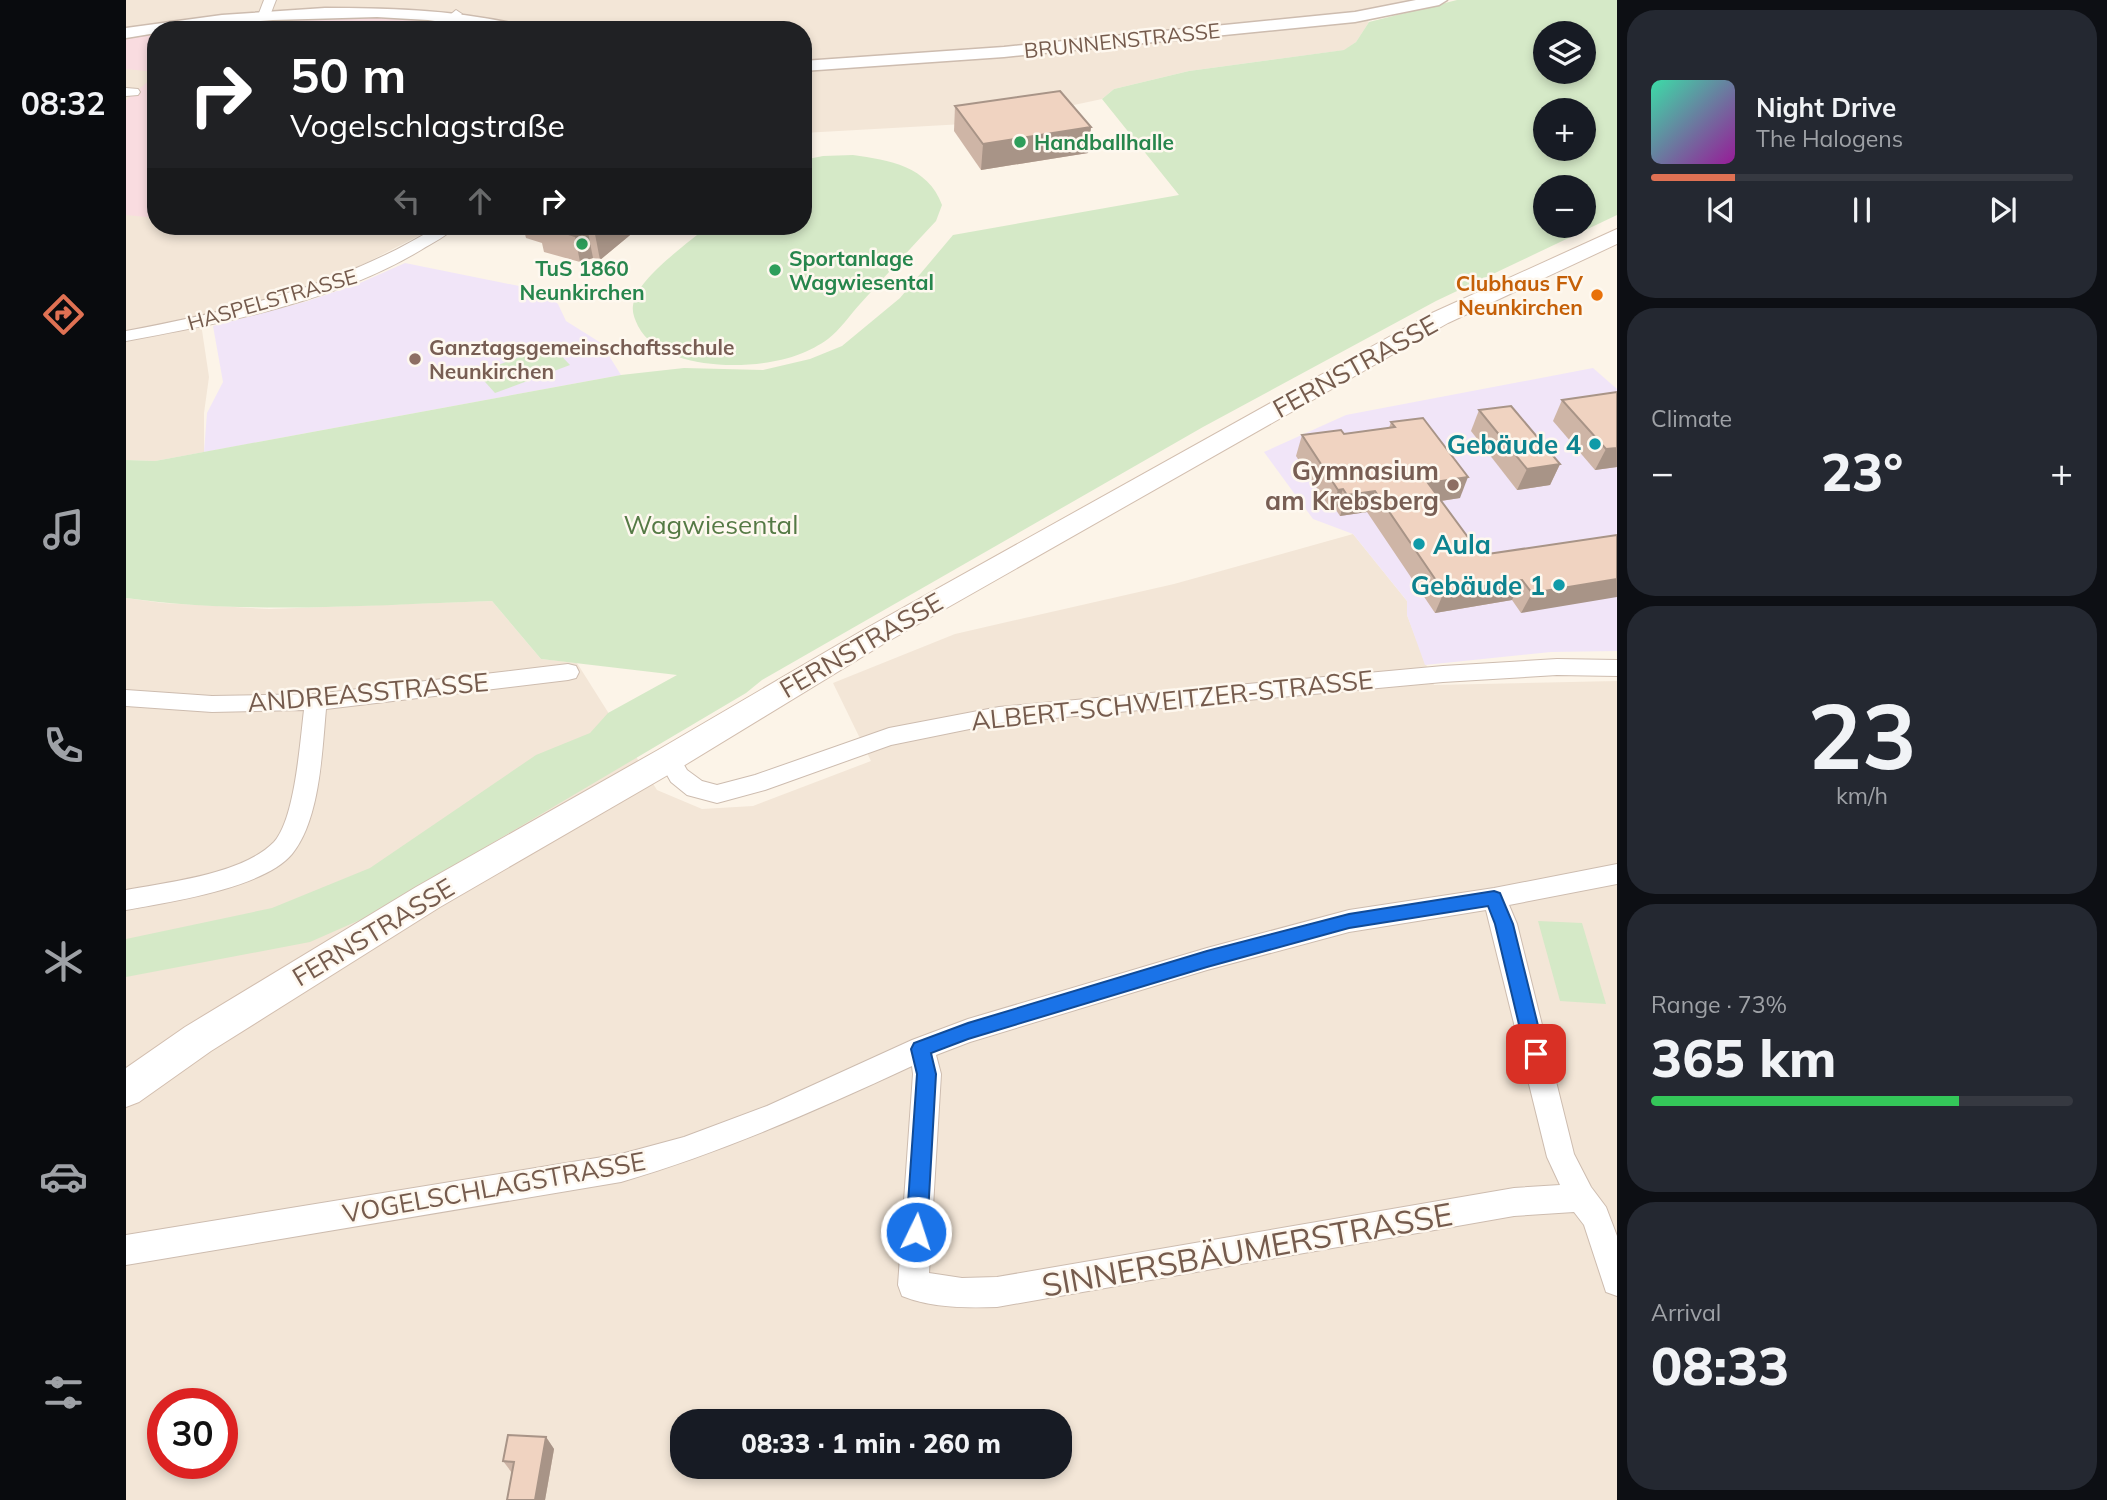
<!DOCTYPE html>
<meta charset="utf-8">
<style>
body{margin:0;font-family:Mulish,sans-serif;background:#242831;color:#f1f3f6;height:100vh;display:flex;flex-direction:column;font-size:26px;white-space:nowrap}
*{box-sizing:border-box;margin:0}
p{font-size:23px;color:#9ea1a6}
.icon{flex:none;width:38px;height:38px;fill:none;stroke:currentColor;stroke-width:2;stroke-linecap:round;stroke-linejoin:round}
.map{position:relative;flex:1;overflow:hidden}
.sheet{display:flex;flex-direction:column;gap:10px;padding:10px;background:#0d0f14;width:490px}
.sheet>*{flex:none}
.guide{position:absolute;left:21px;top:21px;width:665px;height:214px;border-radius:28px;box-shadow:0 4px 10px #0003;background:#202124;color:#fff;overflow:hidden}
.buttons{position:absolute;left:1407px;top:21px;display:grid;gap:14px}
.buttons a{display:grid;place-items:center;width:63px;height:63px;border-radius:50%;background:#171b24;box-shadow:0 4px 10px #0003;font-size:35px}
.speed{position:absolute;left:21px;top:1388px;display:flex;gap:14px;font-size:35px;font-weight:700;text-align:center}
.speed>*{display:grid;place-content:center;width:91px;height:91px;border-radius:50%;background:#171b24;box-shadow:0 4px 10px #0003;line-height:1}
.speed .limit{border:10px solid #d22;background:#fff;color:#111}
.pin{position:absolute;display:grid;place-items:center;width:60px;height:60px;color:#fff;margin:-30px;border-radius:14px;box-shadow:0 4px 10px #0006}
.me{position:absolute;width:77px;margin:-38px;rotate:4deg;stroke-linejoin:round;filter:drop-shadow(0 0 5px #0008)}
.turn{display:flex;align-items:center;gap:24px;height:147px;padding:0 28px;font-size:32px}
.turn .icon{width:91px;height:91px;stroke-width:2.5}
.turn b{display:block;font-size:49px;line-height:60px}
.lanes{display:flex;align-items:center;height:66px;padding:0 28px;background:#0003;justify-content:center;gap:35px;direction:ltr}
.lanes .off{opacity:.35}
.big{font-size:52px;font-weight:800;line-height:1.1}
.sheet .tile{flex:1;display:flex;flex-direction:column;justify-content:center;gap:10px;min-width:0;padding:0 24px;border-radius:28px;background:#242831}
.sheet .dial{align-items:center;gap:0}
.dial b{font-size:91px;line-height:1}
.song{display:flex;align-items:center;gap:21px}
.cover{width:84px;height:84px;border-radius:10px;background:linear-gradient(135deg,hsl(160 70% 55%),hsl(300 70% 35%))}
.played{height:7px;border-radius:4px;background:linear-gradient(90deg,#df7153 20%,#363941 20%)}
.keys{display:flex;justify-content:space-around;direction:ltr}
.heat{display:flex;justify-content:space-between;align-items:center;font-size:38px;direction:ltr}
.charge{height:10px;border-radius:5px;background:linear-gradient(90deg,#34c759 73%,#363941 0)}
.trip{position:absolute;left:544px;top:1409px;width:402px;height:70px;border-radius:28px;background:#171b24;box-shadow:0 4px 10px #0003;font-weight:800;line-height:70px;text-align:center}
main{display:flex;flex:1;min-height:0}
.dock{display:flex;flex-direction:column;width:126px;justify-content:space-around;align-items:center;background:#090b0e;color:#9ea1a6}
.dock .icon{width:49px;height:49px}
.dock .current{color:#df7153}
.dock b{font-size:32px;color:#f1f3f6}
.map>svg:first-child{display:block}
</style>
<main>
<nav class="dock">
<b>08:32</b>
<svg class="icon current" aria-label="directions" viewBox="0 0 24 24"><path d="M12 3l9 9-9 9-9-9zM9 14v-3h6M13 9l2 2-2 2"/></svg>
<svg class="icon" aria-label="music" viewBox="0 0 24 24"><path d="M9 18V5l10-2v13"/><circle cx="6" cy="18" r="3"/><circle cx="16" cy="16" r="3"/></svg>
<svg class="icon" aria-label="phone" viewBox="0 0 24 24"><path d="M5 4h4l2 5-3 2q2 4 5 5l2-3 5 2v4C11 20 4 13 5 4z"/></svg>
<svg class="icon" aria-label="climate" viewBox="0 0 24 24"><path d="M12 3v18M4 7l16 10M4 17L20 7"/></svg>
<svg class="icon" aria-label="car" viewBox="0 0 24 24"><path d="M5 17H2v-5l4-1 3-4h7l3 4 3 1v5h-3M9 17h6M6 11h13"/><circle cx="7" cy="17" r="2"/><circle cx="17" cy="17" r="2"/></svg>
<svg class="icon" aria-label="filters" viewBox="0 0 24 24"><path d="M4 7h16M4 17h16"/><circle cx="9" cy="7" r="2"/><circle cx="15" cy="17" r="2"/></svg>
</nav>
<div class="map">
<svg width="1491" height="1500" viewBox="0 0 1491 1500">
<rect width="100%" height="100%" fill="#fcf4e8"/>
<g fill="#f3e6d7" fill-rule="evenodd">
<polygon points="0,0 1301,0 1235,14 1243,22 1230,42 1219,50 1063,71 988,89 976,99 901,115 838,124 677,133 677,30 30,30 30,226 312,226 222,272 136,301 74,317 83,377 78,413 78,452 29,461 0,460"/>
<path d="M 1227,534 L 1281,601 L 1281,615 L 1308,685 L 1491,681 L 1491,1500 L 0,1500 L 0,598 L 37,603 L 143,609 L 366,601 L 415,659 L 451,663 L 531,790 L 576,809 L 627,806 L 745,761 L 707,683 L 829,634 L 1048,584 ZM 37,1404 L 96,1404 L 96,1463 L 37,1463 ZM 556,1421 L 934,1421 L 934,1466 L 556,1466 Z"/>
</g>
<g fill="#f1e5f8">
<polygon points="279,263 418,291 432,304 440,321 475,343 495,375 78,452 81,413 97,382 87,326 182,301 234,283"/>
<polygon points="1467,368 1491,389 1491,651 1425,652 1299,665 1281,615 1281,601 1227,534 1187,519 1138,452 1220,415"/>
</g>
<g fill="#f9dce0">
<polygon points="174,16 316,17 303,30 48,30 97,22"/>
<polygon points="30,33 30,72 0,69 0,37"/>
<polygon points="30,75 30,218 0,215 0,100"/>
</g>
<g fill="#d5e9c7" fill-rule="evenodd">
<path d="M 1331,0 L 1491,0 L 1491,215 L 1310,301 L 1077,427 L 636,680 L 620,693 L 243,916 L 184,942 L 0,977 L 0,939 L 146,908 L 244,868 L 410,755 L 464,733 L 482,713 L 551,675 L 415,659 L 366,601 C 244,605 122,615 0,598 L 0,460 L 29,461 L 495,375 L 558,368 L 637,370 L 684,359 L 716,346 L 774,298 L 827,235 L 1053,195 L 976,99 L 988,89 L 1063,71 L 1218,50 L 1230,42 L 1243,22 ZM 1419,33 L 1458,33 L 1458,72 L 1419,72 ZM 1419,110 L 1458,110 L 1458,149 L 1419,149 ZM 1419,187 L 1458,187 L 1458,226 L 1419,226 Z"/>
<path d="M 727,155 C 763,160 802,166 816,205 L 810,221 C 784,249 759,276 734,304 C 724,315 714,330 702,339 C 694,345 682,351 674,354 C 631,371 537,373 512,326 C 508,317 505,311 508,301 C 515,276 562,243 582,226 L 677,226 L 677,160 L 697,156 Z"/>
<polygon points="425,345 444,365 369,393 351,373"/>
<polygon points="1412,921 1456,923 1480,1004 1434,1001"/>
</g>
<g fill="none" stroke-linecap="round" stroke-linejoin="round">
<g stroke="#cdbcaf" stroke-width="2">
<g id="minor">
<polygon points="138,0 150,0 145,13 139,17 133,13"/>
<polygon points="330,10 336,14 320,30 306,30"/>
<polygon points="0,88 12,89 14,92 12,95 0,96"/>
<path d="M 312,226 L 330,226 C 321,236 306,243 295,250 C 206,303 100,322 0,341 L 0,331 C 110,310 216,286 312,226 Z"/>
<polygon points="1431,659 1491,660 1491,676 1431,675 1317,682 873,723 765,745 639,790 591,803 561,795 545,782 532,759 535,753 543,750 551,753 561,770 576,781 591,785 629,775 763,728 873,707 1317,666"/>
<path d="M 442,664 L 450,666 L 453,672 L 450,678 L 442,680 L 200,709 C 196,752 194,820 166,854 C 138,888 43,902 0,910 L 0,890 C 43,882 117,874 148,842 C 169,819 174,742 178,710 L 86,712 L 0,706 L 0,690 L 86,696 L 190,694 Z"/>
<path d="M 1491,864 L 1491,884 L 1383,905 L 1391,924 L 1448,1154 L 1465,1187 L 1480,1207 L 1491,1236 L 1491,1296 L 1480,1292 L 1458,1225 L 1448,1212 L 1388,1216 L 871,1307 C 840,1308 806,1308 776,1296 L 772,1285 L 787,1074 L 786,1066 C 689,1111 597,1152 495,1182 L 0,1265 L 0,1235 L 495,1154 L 558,1137 L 641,1106 L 786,1040 L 842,1019 L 1081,948 L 1223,910 L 1368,888 ZM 1360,910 L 1421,1157 L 1434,1185 L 1388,1188 L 871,1277 L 836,1278 L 803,1273 L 815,1074 L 810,1055 L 844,1042 L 1081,970 L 1223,932 Z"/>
</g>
</g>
<g stroke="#cdbcaf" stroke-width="3">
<g id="tertiary">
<polygon points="1290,0 1321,0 1313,5 1229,22 878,57 677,71 677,61 878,47 1229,12"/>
<path d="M 199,8 C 267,8 335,10 402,27 L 404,30 L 371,30 L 302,20 L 251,17 L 147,20 L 30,30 L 30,33 L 0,38 L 0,28 L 96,15 Z"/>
</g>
</g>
<g stroke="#d2beaf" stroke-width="2">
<polygon id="secondary" points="1491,229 1491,244 1322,323 759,643 554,768 314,907 85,1051 13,1102 0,1107 0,1068 59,1027 290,887 532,750 739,629 1306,313"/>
</g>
<use href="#minor" fill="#fff" fill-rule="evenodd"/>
<use href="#tertiary" fill="#fff" fill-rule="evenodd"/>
<use href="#secondary" fill="#fff" fill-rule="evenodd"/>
</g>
<g fill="#ceb5a6">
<polygon points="829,106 965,127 962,153 855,170 828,131"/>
<polygon points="397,226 515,226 474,260 467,258 454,262 418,252 416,243 400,238"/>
<polygon points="1491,392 1491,467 1469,470 1427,421 1436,400"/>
<polygon points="1353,410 1434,464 1424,485 1391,490 1345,431"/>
<polygon points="1265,422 1334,498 1315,501 1355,555 1491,535 1395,613 1386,600 1309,613 1241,512 1214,516 1210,510 1205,510 1170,456 1176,435 1218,434 1263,428"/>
<polygon points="420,1437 428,1449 419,1500 381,1500 386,1473 377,1461"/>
</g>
<g fill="#a89487">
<polygon points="965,127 962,153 855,170 857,144"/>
<polygon points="479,226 515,226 474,260 469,234"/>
<polygon points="462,232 467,258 454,262 449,236"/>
<polygon points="1491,448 1491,467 1469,470 1480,449"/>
<polygon points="1434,464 1424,485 1391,490 1401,469"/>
<polygon points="1342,477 1334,498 1294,504 1302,483"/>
<polygon points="1217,489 1210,510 1205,510 1212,490"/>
<polygon points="1249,491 1241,512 1214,516 1221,495"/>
<polygon points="1491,579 1491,597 1395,613 1406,593"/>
<polygon points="1396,580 1386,600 1309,613 1318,592"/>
<polygon points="420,1437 428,1449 419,1500 409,1500"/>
</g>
<g fill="#f0d3c1" stroke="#a89487" stroke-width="2">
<polygon points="934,91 965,127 857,144 829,106"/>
<polygon points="415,226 479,226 469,234 462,232 449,236"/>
<polygon points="1491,392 1491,448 1480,449 1436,400"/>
<polygon points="1385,406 1434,464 1401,469 1353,410"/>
<polygon points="1297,418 1342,477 1302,483 1355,555 1491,535 1491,579 1406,593 1396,580 1318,592 1249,491 1221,495 1217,489 1212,490 1176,435 1215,430 1218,434 1269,427 1265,422"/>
<polygon points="382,1435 420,1437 409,1500 381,1500 388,1462 377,1461"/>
</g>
<polygon fill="#1a73e8" stroke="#114b97" stroke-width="2" points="1368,891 1374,893 1387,924 1419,1054 1416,1060 1410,1062 1403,1060 1400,1054 1369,924 1362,906 1223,928 1081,967 842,1039 805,1053 810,1074 801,1232 798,1240 790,1242 783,1240 780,1232 791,1074 785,1049 788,1043 842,1023 1081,951 1223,914"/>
<g fill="#2e9e5b" stroke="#fef8ef" stroke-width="2.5">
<circle cx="894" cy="142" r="7"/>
<circle cx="456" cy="244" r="7"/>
<circle cx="649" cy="270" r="7"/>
</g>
<circle fill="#e8710a" stroke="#fef8ef" stroke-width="2.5" cx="1471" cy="295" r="7"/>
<g fill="#8d6e63" stroke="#fef8ef" stroke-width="2.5">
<circle cx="289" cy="359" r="7"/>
<circle cx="1327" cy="485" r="7"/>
</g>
<g fill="#0f9aa8" stroke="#fef8ef" stroke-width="2.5">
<circle cx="1469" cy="444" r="7"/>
<circle cx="1293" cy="544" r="7"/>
<circle cx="1433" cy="585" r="7"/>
</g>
<g text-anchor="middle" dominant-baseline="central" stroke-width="5" stroke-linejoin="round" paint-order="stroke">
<g font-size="21" fill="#755b4d" stroke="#fef8ef">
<text transform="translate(996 40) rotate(-6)">BRUNNENSTRASSE</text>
<text transform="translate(146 299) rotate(-16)">HASPELSTRASSE</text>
</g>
<g font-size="21" font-weight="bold" fill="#27864d" stroke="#fef8ef" text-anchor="start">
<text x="908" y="142">Handballhalle</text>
<text x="663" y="258">Sportanlage<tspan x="663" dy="24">Wagwiesental</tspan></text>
<text x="456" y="268" text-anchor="middle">TuS 1860<tspan x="456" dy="24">Neunkirchen</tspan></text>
</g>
<g font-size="21" font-weight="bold" fill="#c56008" stroke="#fef8ef" text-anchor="end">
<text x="1457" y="283">Clubhaus FV<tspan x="1457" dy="24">Neunkirchen</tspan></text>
</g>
<g font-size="21" font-weight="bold" fill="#785e54" stroke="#fef8ef" text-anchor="start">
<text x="303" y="347">Ganztagsgemeinschaftsschule<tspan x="303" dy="24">Neunkirchen</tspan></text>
</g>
<g font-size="26" fill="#755b4d" stroke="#fef8ef">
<text transform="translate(1229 366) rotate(-29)">FERNSTRASSE</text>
<text transform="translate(735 645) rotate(-30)">FERNSTRASSE</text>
<text transform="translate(242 692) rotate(-5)">ANDREASSTRASSE</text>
<text transform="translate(1046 700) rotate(-6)">ALBERT-SCHWEITZER-STRASSE</text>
<text transform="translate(247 932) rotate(-31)">FERNSTRASSE</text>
<text transform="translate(368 1187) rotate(-10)">VOGELSCHLAGSTRASSE</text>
</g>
<g font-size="26" font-weight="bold" fill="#0d838f" stroke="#fef8ef" text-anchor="end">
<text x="1455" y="444">Gebäude 4</text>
<text x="1307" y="544" text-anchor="start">Aula</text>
<text x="1419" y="585">Gebäude 1</text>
</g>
<g font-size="26" font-weight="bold" fill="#785e54" stroke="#fef8ef" text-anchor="end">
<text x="1313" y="470">Gymnasium<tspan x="1313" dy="30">am Krebsberg</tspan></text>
</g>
<g font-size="26" fill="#557a45" stroke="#fef8ef">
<text x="585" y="524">Wagwiesental</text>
</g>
<g font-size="32" fill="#755b4d" stroke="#fef8ef">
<text transform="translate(1121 1249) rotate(-10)">SINNERSBÄUMERSTRASSE</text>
</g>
</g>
</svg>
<div class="buttons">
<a><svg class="icon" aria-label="layers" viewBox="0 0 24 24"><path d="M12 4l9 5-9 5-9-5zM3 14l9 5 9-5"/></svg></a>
<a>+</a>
<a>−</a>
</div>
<div class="speed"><div class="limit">30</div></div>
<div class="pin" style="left:1410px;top:1054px;background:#d93025"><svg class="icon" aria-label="arrive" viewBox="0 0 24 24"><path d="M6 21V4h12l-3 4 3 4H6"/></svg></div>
<svg class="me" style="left:790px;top:1232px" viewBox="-20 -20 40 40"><circle r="17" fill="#1a73e8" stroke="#fff" stroke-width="3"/><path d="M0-11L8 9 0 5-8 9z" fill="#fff"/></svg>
<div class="trip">08:33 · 1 min · 260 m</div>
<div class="guide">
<div class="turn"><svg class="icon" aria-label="right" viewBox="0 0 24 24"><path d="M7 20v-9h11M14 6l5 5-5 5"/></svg><div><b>50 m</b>Vogelschlagstraße</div></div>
<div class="lanes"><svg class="icon off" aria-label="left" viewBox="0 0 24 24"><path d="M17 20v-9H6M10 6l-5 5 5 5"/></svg><svg class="icon off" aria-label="ahead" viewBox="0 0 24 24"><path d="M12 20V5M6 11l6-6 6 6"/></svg><svg class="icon" aria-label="right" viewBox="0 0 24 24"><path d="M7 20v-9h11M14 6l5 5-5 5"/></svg></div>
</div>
</div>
<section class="sheet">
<div class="tile">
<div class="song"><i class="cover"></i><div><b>Night Drive</b><p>The Halogens</p></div></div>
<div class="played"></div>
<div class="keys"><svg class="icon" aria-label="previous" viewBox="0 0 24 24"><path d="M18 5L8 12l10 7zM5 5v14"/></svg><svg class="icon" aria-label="pause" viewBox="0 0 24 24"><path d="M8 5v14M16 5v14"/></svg><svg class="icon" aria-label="next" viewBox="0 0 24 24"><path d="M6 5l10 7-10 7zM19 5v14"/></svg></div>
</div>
<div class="tile"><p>Climate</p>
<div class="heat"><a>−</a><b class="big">23°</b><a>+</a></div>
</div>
<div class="tile dial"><b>23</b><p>km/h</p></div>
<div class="tile"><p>Range · 73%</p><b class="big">365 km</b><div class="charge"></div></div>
<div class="tile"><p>Arrival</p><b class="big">08:33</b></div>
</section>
</main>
